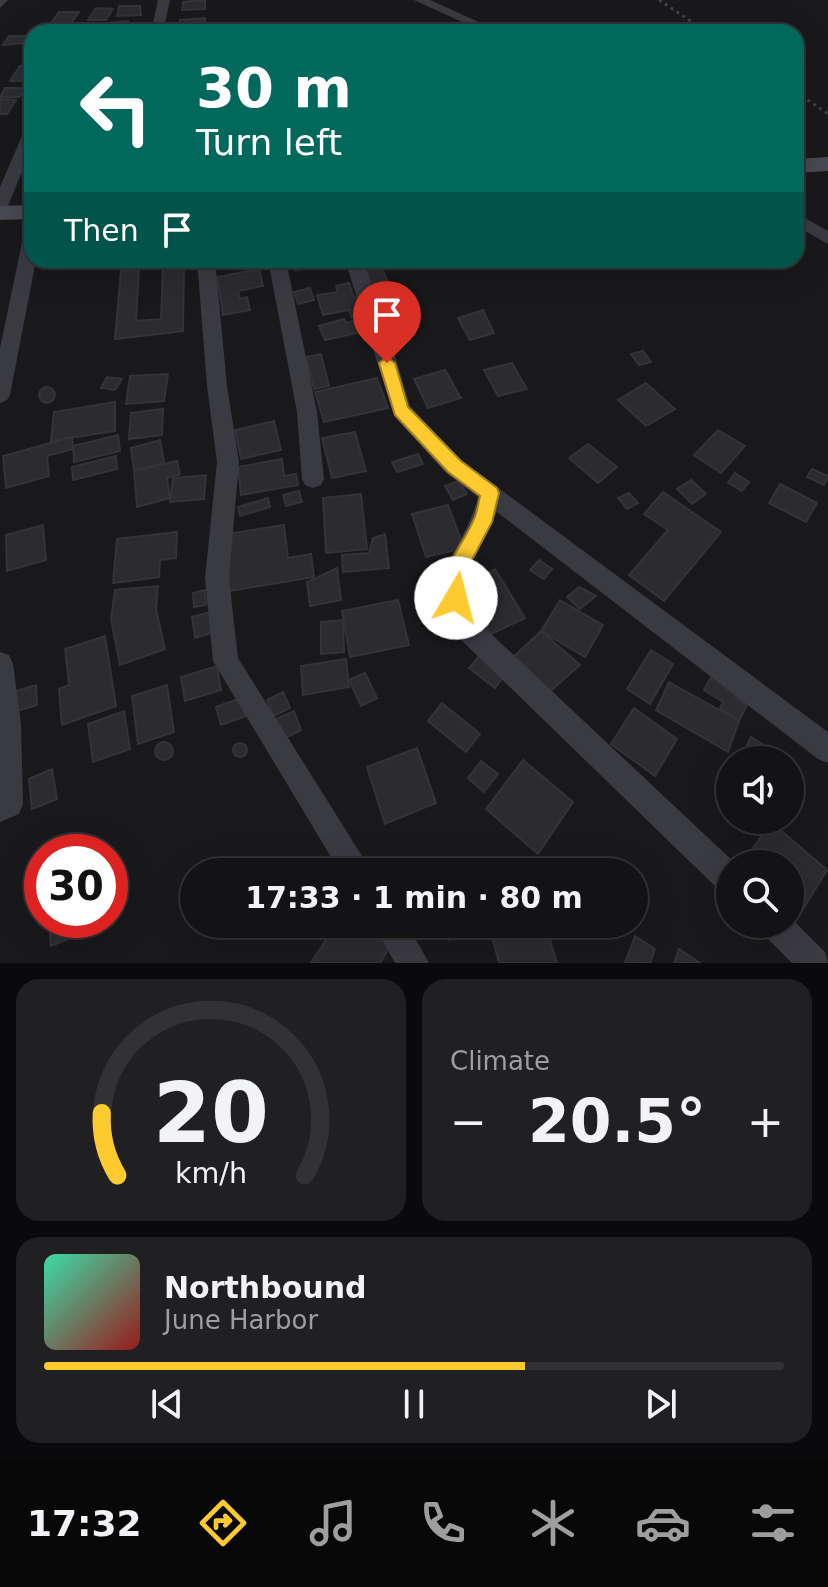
<!DOCTYPE html>
<meta charset="utf-8">
<style>
body{margin:0;font-family:"DejaVu Sans",sans-serif;background:#202022;color:#f1f3f6;height:100vh;display:flex;flex-direction:column;font-size:30px;white-space:nowrap}
*{box-sizing:border-box;margin:0}
p{font-size:26px;color:#9d9ea0}
.icon{flex:none;width:44px;height:44px;fill:none;stroke:currentColor;stroke-width:2;stroke-linecap:round;stroke-linejoin:round}
.map{position:relative;height:963px;overflow:hidden}
.details{display:flex;flex-direction:column;gap:16px;padding:16px;background:#0a0a0c;flex:1}
.details>*{flex:none}
.top-card{position:absolute;left:24px;top:24px;width:780px;height:244px;border-radius:24px;box-shadow:0 8px 32px #0002,0 0 0 2px #323234;background:#00695c;color:#fff;overflow:hidden}
.tools{position:absolute;left:716px;top:746px;display:grid;gap:16px}
.tools a{display:grid;place-items:center;width:88px;height:88px;border-radius:50%;background:#131315;box-shadow:0 8px 32px #0002,0 0 0 2px #323234;font-size:40px}
.speed{position:absolute;left:24px;top:834px;display:flex;gap:16px;font-size:40px;font-weight:700;text-align:center}
.speed>*{display:grid;place-content:center;width:104px;height:104px;border-radius:50%;background:#131315;box-shadow:0 8px 32px #0002,0 0 0 2px #323234;line-height:1}
.speed .limit{border:12px solid #d22;background:#fff;color:#111}
.pin{position:absolute;display:grid;place-items:center;width:68px;height:68px;color:#fff;margin:-82px -34px;border-radius:50% 50% 50% 0;rotate:-45deg;box-shadow:0 0 8px #0007}
.pin .icon{rotate:45deg}
.me{position:absolute;width:88px;margin:-44px;rotate:8deg;stroke-linejoin:round;filter:drop-shadow(0 0 6px #0008)}
.turn{display:flex;align-items:center;gap:28px;height:168px;padding:0 40px;font-size:36px}
.turn .icon{width:104px;height:104px;stroke-width:2.5}
.turn b{display:block;font-size:56px;line-height:68px}
.then{display:flex;align-items:center;height:76px;padding:0 40px;background:#0003;gap:16px;font-size:30px}
.big{font-size:60px;font-weight:800;line-height:1.1}
.details .widget{flex:1;display:flex;flex-direction:column;justify-content:center;gap:12px;min-width:0;padding:0 28px;border-radius:24px;background:#202022}
.details .dial{align-items:center;gap:0}
.dial svg{height:208px;overflow:visible;fill:none;stroke:#323234;stroke-width:7;stroke-linecap:round;text-anchor:middle}
.dial text{fill:#f1f3f6;stroke:none}
.song{display:flex;align-items:center;gap:24px}
.cover{width:96px;height:96px;border-radius:12px;background:linear-gradient(135deg,hsl(160 70% 55%),hsl(0 70% 35%))}
.played{height:8px;border-radius:4px;background:linear-gradient(90deg,#fdca30 65%,#323234 65%)}
.keys{display:flex;justify-content:space-around;direction:ltr}
.heat{display:flex;justify-content:space-between;align-items:center;font-size:44px;direction:ltr}
.details .tiles{flex:1;display:grid;gap:16px;grid-template-columns:1fr 1fr}
.widget:last-child{grid-column:span 2}
.trip{position:absolute;left:180px;top:858px;width:468px;height:80px;border-radius:40px;background:#131315;box-shadow:0 8px 32px #0002,0 0 0 2px #323234;font-weight:800;line-height:80px;text-align:center}
.tab-bar{display:flex;height:128px;justify-content:space-around;align-items:center;background:#080808;color:#9d9ea0}
.tab-bar .icon{width:56px;height:56px}
.tab-bar .active{color:#fdca30}
.tab-bar b{font-size:36px;color:#f1f3f6}
.map>svg:first-child{display:block}
</style>
<div class="map">
<svg width="828" height="963" viewBox="0 0 828 963">
<rect width="100%" height="100%" fill="#19191c"/>
<g fill="#2c2c30" stroke="#333338" stroke-width="2">
<polygon points="205,0 205,9 182,10 183,2"/>
<polygon points="119,6 140,6 141,15 117,16"/>
<polygon points="96,8 113,9 106,20 88,20"/>
<polygon points="59,12 79,12 71,23 51,23"/>
<polygon points="205,18 205,26 180,28 180,20"/>
<polygon points="128,21 128,31 109,32 109,23"/>
<polygon points="9,36 32,36 32,42 3,45"/>
<polygon points="20,66 32,66 32,81 10,81"/>
<polygon points="5,88 24,88 20,97 0,97"/>
<polygon points="0,99 16,100 7,114 0,114"/>
<polygon points="225,260 253,260 254,264 227,269"/>
<polygon points="293,260 326,260 327,265 295,270"/>
<polygon points="360,260 378,260 387,280 370,283"/>
<polygon points="184,264 183,331 115,339 121,271 139,269 136,321 161,319 163,267"/>
<polygon points="259,269 263,286 238,291 240,299 247,297 250,310 223,315 217,277"/>
<polygon points="349,283 354,298 360,296 367,315 352,318 349,310 323,315 317,295 338,292 336,286"/>
<polygon points="310,288 314,300 298,304 294,292"/>
<polygon points="393,291 396,299 388,300 392,307 381,310 374,296"/>
<polygon points="483,310 494,333 470,340 458,318"/>
<polygon points="344,319 346,323 360,319 366,331 325,340 319,326"/>
<polygon points="643,351 651,362 639,365 631,354"/>
<polygon points="321,354 329,386 314,389 306,357"/>
<polygon points="512,363 527,389 498,396 484,370"/>
<polygon points="445,370 461,398 428,408 414,379"/>
<polygon points="168,374 164,401 126,404 130,376"/>
<polygon points="107,377 122,379 115,390 101,388"/>
<polygon points="377,378 388,408 324,422 315,392"/>
<polygon points="646,383 675,409 646,426 618,400"/>
<circle cx="47" cy="395" r="8"/>
<polygon points="115,402 115,431 51,441 54,412"/>
<polygon points="163,409 162,435 129,439 131,413"/>
<polygon points="274,421 281,450 241,459 235,430"/>
<polygon points="718,430 745,446 721,473 694,455"/>
<polygon points="355,432 366,471 332,478 322,438"/>
<polygon points="118,435 120,451 74,462 73,446"/>
<polygon points="72,437 73,449 47,456 49,476 6,488 3,456"/>
<polygon points="160,440 164,463 134,471 131,448"/>
<polygon points="588,444 617,467 598,483 569,458"/>
<polygon points="418,454 423,464 397,472 392,462"/>
<polygon points="116,456 117,469 73,480 72,467"/>
<polygon points="282,459 284,476 296,474 298,485 241,495 238,467"/>
<polygon points="177,461 180,474 167,478 170,498 137,507 134,471"/>
<polygon points="812,469 828,476 824,485 807,477"/>
<polygon points="735,473 749,482 742,491 728,483"/>
<polygon points="206,475 204,499 170,502 173,478"/>
<polygon points="691,480 706,494 692,504 677,489"/>
<polygon points="459,481 467,494 453,500 445,486"/>
<polygon points="780,484 817,503 806,522 769,503"/>
<polygon points="299,491 302,502 286,506 283,495"/>
<polygon points="663,492 721,532 664,601 629,575 668,530 644,514"/>
<polygon points="629,493 638,503 627,509 618,498"/>
<polygon points="361,494 367,549 326,553 323,498"/>
<polygon points="268,498 270,507 240,516 238,507"/>
<polygon points="448,505 464,548 426,557 412,514"/>
<polygon points="43,525 46,560 7,571 6,535"/>
<polygon points="284,525 288,558 311,554 314,577 229,591 227,534"/>
<polygon points="177,532 176,558 160,560 159,577 113,583 117,539"/>
<polygon points="385,534 389,568 343,572 342,555 369,553 373,538"/>
<polygon points="539,560 552,569 544,579 530,570"/>
<polygon points="337,568 341,600 310,606 307,582"/>
<polygon points="495,569 525,618 491,634 461,585"/>
<polygon points="158,586 156,609 165,649 120,665 111,619 115,590"/>
<polygon points="579,587 596,596 580,609 567,597"/>
<polygon points="205,590 206,605 194,607 193,593"/>
<polygon points="398,600 409,645 350,657 342,611"/>
<polygon points="560,600 603,625 585,657 541,631"/>
<polygon points="210,612 214,632 195,638 192,617"/>
<polygon points="343,620 344,652 321,654 321,622"/>
<polygon points="541,631 580,665 547,694 513,657"/>
<polygon points="105,636 116,706 62,725 59,689 69,685 65,649"/>
<polygon points="651,650 673,664 650,704 627,689"/>
<polygon points="481,654 506,673 495,688 469,668"/>
<polygon points="346,659 349,687 303,695 301,666"/>
<polygon points="217,666 221,690 185,701 181,677"/>
<polygon points="365,673 377,698 361,706 349,680"/>
<polygon points="713,674 737,689 734,696 747,705 739,721 720,708 723,702 704,690"/>
<polygon points="669,682 739,721 728,752 656,710"/>
<polygon points="36,685 37,705 14,712 13,692"/>
<polygon points="167,685 174,732 138,744 132,696"/>
<polygon points="283,692 290,708 274,716 267,700"/>
<polygon points="241,698 246,716 221,725 216,707"/>
<polygon points="442,703 480,734 466,752 428,721"/>
<polygon points="634,708 677,739 655,776 611,744"/>
<polygon points="124,711 130,749 93,762 88,724"/>
<polygon points="294,711 301,730 283,739 276,719"/>
<polygon points="751,737 788,760 740,760"/>
<circle cx="164" cy="751" r="9"/>
<circle cx="240" cy="750" r="7"/>
<polygon points="417,748 436,803 385,824 367,767"/>
<polygon points="523,760 573,802 538,854 486,809"/>
<polygon points="481,761 498,774 484,792 468,778"/>
<polygon points="52,769 57,799 32,809 29,779"/>
<polygon points="771,822 827,870 802,911 790,901 790,864 749,864 745,860"/>
<polygon points="494,863 496,872 464,872"/>
<polygon points="49,920 88,920 89,930 51,946"/>
<polygon points="336,924 364,924 391,945 380,963 311,963"/>
<polygon points="444,924 490,924 449,940"/>
<polygon points="545,924 557,963 499,963 493,940"/>
<polygon points="635,936 655,949 650,963 625,963"/>
<polygon points="679,949 700,963 674,963"/>
</g>
<g fill="none" stroke-linecap="round" stroke-linejoin="round">
<g stroke="#404148" stroke-width="3" stroke-dasharray="3 4" stroke-linecap="butt">
<polyline points="659,0 707,32"/>
<polyline points="796,92 828,114"/>
</g>
<g fill="#3a3a41" fill-rule="evenodd">
<polygon points="0,0 8,0 0,8"/>
<polygon points="158,0 170,0 163,32 151,32"/>
<polygon points="414,0 430,0 501,32 484,32"/>
<polygon points="32,125 32,147 8,206 0,211 0,187 25,129"/>
<polygon points="796,213 828,231 828,244 796,226"/>
<polygon points="32,233 32,260 36,260 10,395 7,400 0,403 0,348 23,238"/>
<polygon points="197,260 215,260 227,386 239,462 229,578 238,658 372,872 340,872 213,661 205,578 217,462 207,386"/>
<polygon points="268,260 286,260 317,412 324,479 321,485 313,488 305,485 302,479 297,412"/>
<path d="M 345,260 L 363,260 L 383,315 L 410,406 L 462,461 L 828,732 L 828,763 L 818,759 L 497,512 L 465,577 L 471,615 L 736,864 L 730,864 L 730,894 L 719,890 L 450,629 C 425,571 465,549 478,497 L 446,473 L 394,416 Z"/>
<polygon points="0,652 9,655 13,664 21,724 23,804 19,814 0,822"/>
<polygon points="790,917 825,952 828,963 792,963 764,935 759,924 790,924"/>
<polygon points="373,924 407,924 429,963 395,963"/>
</g>
<g fill="#484951" fill-rule="evenodd">
<polygon points="828,157 828,171 796,173 796,159"/>
<polygon points="32,205 32,219 0,220 0,206"/>
</g>
</g>
<path fill="#fdca30" stroke="#a4831f" stroke-width="2" d="M 387,357 L 395,363 L 408,407 L 461,461 L 497,488 L 499,493 L 492,522 L 463,577 L 466,598 L 463,605 L 456,608 L 449,605 C 434,572 461,550 473,521 C 477,514 478,504 480,496 L 448,472 L 395,415 L 379,363 Z"/>
</svg>
<div class="tools">
<a><svg class="icon" aria-label="sound" viewBox="0 0 24 24"><path d="M4 9h4l5-4v14l-5-4H4zM17 9q2 3 0 6"/></svg></a>
<a><svg class="icon" aria-label="search" viewBox="0 0 24 24"><circle cx="10" cy="10" r="6"/><path d="M15 15l6 6"/></svg></a>
</div>
<div class="speed"><div class="limit">30</div></div>
<div class="pin" style="left:387px;top:363px;background:#d93025"><svg class="icon" aria-label="arrive" viewBox="0 0 24 24"><path d="M6 21V4h12l-3 4 3 4H6"/></svg></div>
<svg class="me" style="left:456px;top:598px" viewBox="-20 -20 40 40"><circle r="19" fill="#fff"/><path d="M0-13L10 11 0 6-10 11z" fill="#fdca30"/></svg>
<div class="trip">17:33 · 1 min · 80 m</div>
<div class="top-card">
<div class="turn"><svg class="icon" aria-label="left" viewBox="0 0 24 24"><path d="M17 20v-9H6M10 6l-5 5 5 5"/></svg><div><b>30 m</b>Turn left</div></div>
<div class="then">Then<svg class="icon" aria-label="arrive" viewBox="0 0 24 24"><path d="M6 21V4h12l-3 4 3 4H6"/></svg></div>
</div>
</div>
<section class="details">
<div class="tiles">
<div class="widget dial"><svg viewBox="0 0 100 80">
<path d="M14 69A42 42 0 1 1 86 69"/>
<path d="M14 69A42 42 0 0 1 8 45" stroke="#fdca30"/>
<text x="50" y="56" font-size="32" font-weight="700">20</text>
<text x="50" y="72" font-size="11">km/h</text>
</svg></div>
<div class="widget"><p>Climate</p>
<div class="heat"><a>−</a><b class="big">20.5°</b><a>+</a></div>
</div>
<div class="widget">
<div class="song"><i class="cover"></i><div><b>Northbound</b><p>June Harbor</p></div></div>
<div class="played"></div>
<div class="keys"><svg class="icon" aria-label="previous" viewBox="0 0 24 24"><path d="M18 5L8 12l10 7zM5 5v14"/></svg><svg class="icon" aria-label="pause" viewBox="0 0 24 24"><path d="M8 5v14M16 5v14"/></svg><svg class="icon" aria-label="next" viewBox="0 0 24 24"><path d="M6 5l10 7-10 7zM19 5v14"/></svg></div>
</div>
</div>
</section>
<nav class="tab-bar">
<b>17:32</b>
<svg class="icon active" aria-label="directions" viewBox="0 0 24 24"><path d="M12 3l9 9-9 9-9-9zM9 14v-3h6M13 9l2 2-2 2"/></svg>
<svg class="icon" aria-label="music" viewBox="0 0 24 24"><path d="M9 18V5l10-2v13"/><circle cx="6" cy="18" r="3"/><circle cx="16" cy="16" r="3"/></svg>
<svg class="icon" aria-label="phone" viewBox="0 0 24 24"><path d="M5 4h4l2 5-3 2q2 4 5 5l2-3 5 2v4C11 20 4 13 5 4z"/></svg>
<svg class="icon" aria-label="climate" viewBox="0 0 24 24"><path d="M12 3v18M4 7l16 10M4 17L20 7"/></svg>
<svg class="icon" aria-label="car" viewBox="0 0 24 24"><path d="M5 17H2v-5l4-1 3-4h7l3 4 3 1v5h-3M9 17h6M6 11h13"/><circle cx="7" cy="17" r="2"/><circle cx="17" cy="17" r="2"/></svg>
<svg class="icon" aria-label="filters" viewBox="0 0 24 24"><path d="M4 7h16M4 17h16"/><circle cx="9" cy="7" r="2"/><circle cx="15" cy="17" r="2"/></svg>
</nav>
